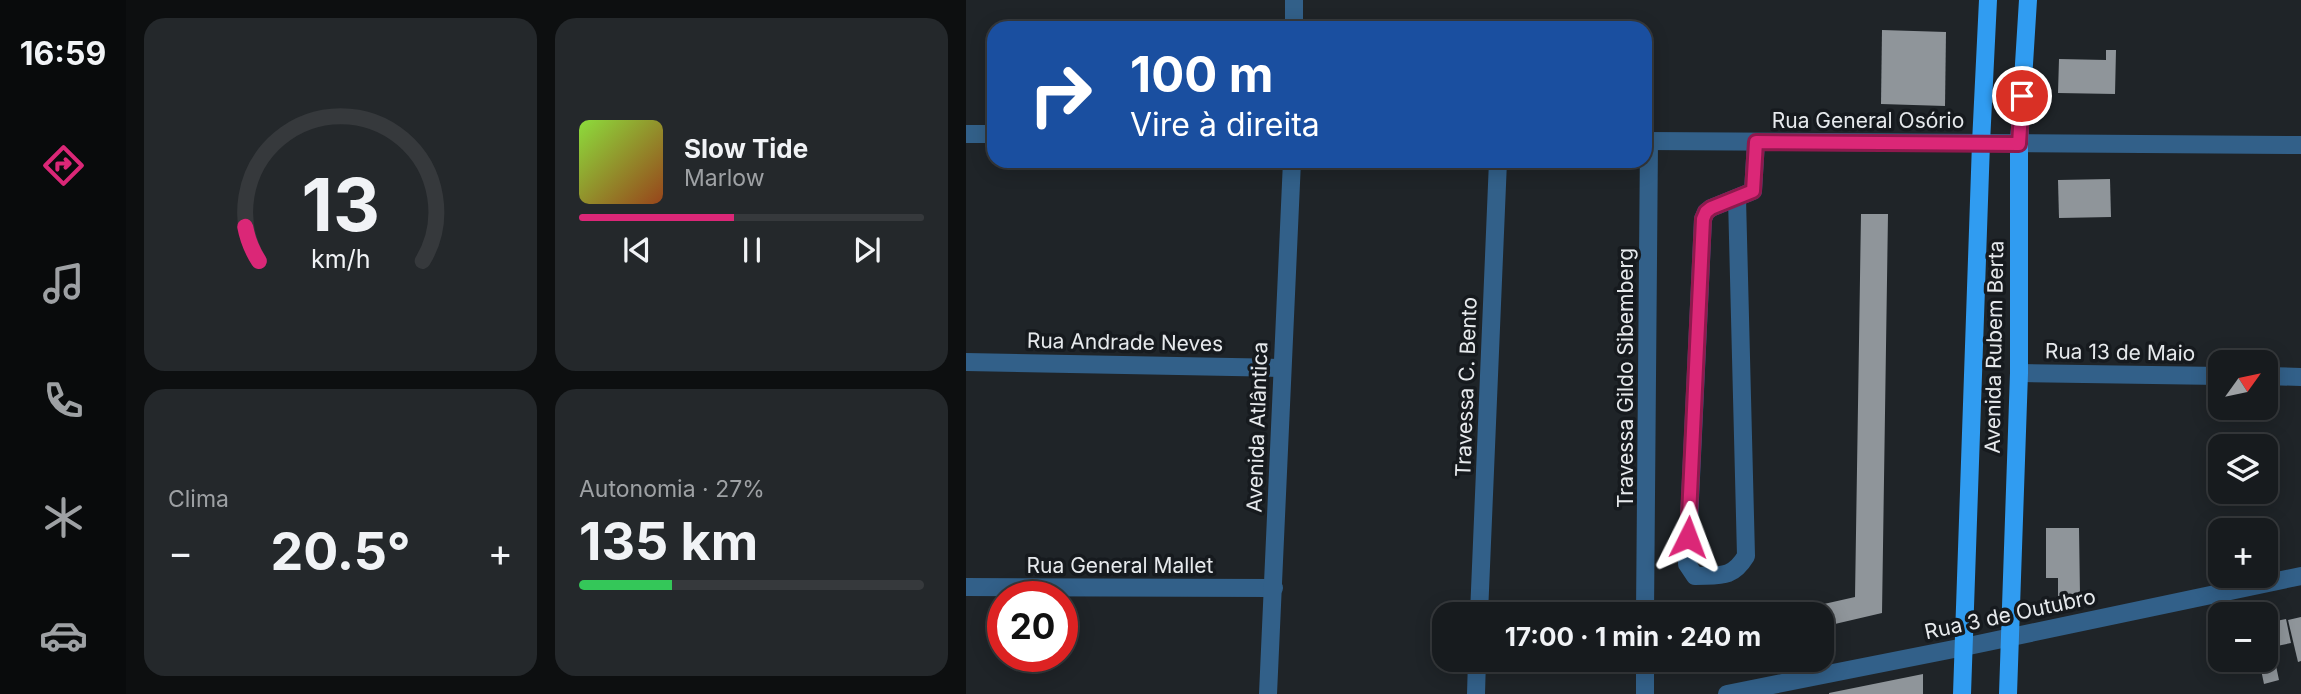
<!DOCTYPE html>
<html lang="pt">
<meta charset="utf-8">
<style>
body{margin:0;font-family:Inter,sans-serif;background:#24282b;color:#f1f3f6;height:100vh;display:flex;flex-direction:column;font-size:26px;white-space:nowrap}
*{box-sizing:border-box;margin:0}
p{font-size:23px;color:#9ea1a4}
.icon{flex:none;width:38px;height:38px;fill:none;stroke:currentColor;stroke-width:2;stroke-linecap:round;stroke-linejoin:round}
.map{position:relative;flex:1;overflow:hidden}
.details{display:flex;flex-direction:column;gap:18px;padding:18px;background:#0d0f10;width:840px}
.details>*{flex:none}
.hud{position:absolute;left:21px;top:21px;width:665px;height:147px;border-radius:21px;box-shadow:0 4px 18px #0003,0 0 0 2px #36393c;background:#1a4fa0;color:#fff;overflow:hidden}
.needle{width:46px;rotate:57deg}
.fabs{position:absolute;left:1242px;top:350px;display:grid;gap:14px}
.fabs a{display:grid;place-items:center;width:70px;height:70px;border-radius:14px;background:#171b1e;box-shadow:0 4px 18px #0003,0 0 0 2px #36393c;font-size:35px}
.speed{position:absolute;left:21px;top:581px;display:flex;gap:14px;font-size:35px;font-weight:700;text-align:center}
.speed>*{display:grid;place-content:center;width:91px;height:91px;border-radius:50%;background:#171b1e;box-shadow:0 4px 18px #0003,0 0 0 2px #36393c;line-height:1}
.speed .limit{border:10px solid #d22;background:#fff;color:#111}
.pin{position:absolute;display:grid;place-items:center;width:60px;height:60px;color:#fff;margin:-30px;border:4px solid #fff;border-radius:50%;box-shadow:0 2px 7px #0007}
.me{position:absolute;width:77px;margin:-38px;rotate:3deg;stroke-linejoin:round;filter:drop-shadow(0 0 5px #0008)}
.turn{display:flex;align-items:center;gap:24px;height:147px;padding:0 28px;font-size:32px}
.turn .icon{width:91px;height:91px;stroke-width:2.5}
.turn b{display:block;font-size:49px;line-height:60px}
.big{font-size:52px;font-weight:700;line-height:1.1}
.details .tile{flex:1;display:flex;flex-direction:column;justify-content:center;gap:10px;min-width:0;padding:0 24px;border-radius:21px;background:#24282b}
.details .dial{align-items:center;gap:0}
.dial svg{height:182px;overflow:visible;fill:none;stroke:#36393c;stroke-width:7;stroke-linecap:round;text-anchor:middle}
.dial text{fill:#f1f3f6;stroke:none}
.song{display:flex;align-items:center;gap:21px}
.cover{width:84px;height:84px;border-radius:10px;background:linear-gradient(135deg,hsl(90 70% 55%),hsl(20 70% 35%))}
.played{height:7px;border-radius:4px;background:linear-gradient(90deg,#db2777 45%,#36393c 45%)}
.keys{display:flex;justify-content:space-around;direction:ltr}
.heat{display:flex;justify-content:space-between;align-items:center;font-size:38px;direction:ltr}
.charge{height:10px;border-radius:5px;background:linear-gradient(90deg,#34c759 27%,#36393c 0)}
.details .tiles{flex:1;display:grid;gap:18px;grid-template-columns:repeat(2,1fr)}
.trip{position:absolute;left:466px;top:602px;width:402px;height:70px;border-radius:21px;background:#171b1e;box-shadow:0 4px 18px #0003,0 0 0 2px #36393c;font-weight:700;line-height:70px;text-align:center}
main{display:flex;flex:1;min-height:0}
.dock{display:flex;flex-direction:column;width:126px;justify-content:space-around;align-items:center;background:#090b0c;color:#9ea1a4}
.dock .icon{width:49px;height:49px}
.dock .on{color:#db2777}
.dock b{font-size:32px;color:#f1f3f6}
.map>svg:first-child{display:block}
</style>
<main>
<nav class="dock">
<b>16:59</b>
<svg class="icon on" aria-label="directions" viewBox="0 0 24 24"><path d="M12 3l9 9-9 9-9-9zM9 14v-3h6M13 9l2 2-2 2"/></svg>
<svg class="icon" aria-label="music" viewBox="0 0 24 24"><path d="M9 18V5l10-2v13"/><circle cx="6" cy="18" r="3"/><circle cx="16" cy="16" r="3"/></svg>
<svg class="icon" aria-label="phone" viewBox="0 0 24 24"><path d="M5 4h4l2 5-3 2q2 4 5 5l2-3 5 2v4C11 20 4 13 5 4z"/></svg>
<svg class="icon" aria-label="climate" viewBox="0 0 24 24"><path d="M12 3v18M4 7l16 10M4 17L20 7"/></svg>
<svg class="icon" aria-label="car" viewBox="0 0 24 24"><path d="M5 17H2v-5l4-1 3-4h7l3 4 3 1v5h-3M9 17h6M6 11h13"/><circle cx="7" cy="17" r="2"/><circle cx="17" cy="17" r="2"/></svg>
</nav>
<section class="details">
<div class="tiles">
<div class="tile dial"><svg viewBox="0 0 100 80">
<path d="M14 69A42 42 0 1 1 86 69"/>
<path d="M14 69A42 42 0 0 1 8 54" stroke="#db2777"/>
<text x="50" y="56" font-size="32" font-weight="700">13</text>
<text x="50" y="72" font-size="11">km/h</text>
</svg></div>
<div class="tile">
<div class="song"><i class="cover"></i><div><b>Slow Tide</b><p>Marlow</p></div></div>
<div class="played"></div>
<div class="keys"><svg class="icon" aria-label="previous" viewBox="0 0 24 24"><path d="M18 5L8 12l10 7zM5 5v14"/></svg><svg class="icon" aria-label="pause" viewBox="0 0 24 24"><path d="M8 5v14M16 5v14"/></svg><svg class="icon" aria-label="next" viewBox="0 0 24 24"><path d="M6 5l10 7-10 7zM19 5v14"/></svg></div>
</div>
<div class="tile"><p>Clima</p>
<div class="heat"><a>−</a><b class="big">20.5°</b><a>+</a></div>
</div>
<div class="tile"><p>Autonomia · 27%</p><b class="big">135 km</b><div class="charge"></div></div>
</div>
</section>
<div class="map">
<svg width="1335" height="694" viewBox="0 0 1335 694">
<rect width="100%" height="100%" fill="#1f2428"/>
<g fill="#8f959a">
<polygon points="916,30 980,32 979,106 915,104"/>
<polygon points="1140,50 1150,50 1149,94 1092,93 1093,59 1140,60"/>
<polygon points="1144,179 1145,217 1093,218 1092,180"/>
<polygon points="895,214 922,214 916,613 856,627 856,614 818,613 889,597"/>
<polygon points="1080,528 1113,528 1114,595 1092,596 1092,578 1080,578"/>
<polygon points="794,608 795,614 773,614 773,613"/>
<polygon points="1335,617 1335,661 1332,662 1322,620"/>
<polygon points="1320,619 1325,643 1306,647 1313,680 1298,684 1293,660 1300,660 1300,623"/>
<polygon points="957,674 957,694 863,694 863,693"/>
</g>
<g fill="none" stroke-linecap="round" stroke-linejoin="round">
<g stroke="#326089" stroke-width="18">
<polyline points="328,28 328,0"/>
<polyline points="0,134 28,134"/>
<polyline points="679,141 1335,145"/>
<path d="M 771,198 L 780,556 C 766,579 754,575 729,576 L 721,564 L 737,219 L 740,212 L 745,208 L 787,191 L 790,142"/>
<polyline points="0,362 316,368"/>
<polyline points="1053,373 1255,376"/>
<polyline points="1300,376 1335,377"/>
<polyline points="0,587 308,588"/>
<polyline points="513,614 532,161"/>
<polyline points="679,614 683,141"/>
<polyline points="302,694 326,161"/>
<polyline points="510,694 511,660"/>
<polyline points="679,694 679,660"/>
<polyline points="761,694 998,647 1335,576"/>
</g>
<g stroke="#309cf1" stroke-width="18">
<polyline points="996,694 1015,143 1022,0"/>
<polyline points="1042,694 1053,373 1053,144 1062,0"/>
</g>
</g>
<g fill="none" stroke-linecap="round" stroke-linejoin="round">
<g stroke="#8e194d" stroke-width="18">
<polyline id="route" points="722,537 737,219 740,212 745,208 787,191 790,142 1053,144 1056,96"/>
</g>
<use href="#route" stroke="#db2777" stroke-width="12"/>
</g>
<g text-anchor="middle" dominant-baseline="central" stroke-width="7" stroke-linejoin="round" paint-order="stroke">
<g font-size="21" fill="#e6e9ec" stroke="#161a1e">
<text x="902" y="120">Rua General Osório</text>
<text transform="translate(159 342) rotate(1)">Rua Andrade Neves</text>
<text transform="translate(1028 347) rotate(-89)">Avenida Rubem Berta</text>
<text transform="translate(1154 352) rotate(1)">Rua 13 de Maio</text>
<text transform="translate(659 378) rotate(-90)">Travessa Gildo Sibemberg</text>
<text transform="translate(500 387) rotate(-88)">Travessa C. Bento</text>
<text transform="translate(291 427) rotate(-88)">Avenida Atlântica</text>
<text x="154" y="565">Rua General Mallet</text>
<text transform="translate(1044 614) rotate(-12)">Rua 3 de Outubro</text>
</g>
</g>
</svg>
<div class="fabs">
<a><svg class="needle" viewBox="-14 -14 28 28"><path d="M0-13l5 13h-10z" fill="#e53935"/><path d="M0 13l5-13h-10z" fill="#9ea1a4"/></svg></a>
<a><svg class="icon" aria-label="layers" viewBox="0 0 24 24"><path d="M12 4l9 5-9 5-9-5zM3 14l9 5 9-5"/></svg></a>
<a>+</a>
<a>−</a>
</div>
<div class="speed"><div class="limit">20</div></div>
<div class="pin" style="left:1056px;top:96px;background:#d93025"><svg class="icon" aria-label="arrive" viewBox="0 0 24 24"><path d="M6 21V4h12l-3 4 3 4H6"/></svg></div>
<svg class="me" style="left:722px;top:537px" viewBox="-20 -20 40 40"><path d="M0-17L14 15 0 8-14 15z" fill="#db2777" stroke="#fff" stroke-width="4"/></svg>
<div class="trip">17:00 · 1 min · 240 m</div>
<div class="hud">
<div class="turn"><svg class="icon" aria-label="right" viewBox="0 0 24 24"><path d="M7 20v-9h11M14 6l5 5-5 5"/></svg><div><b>100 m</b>Vire à direita</div></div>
</div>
</div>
</main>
